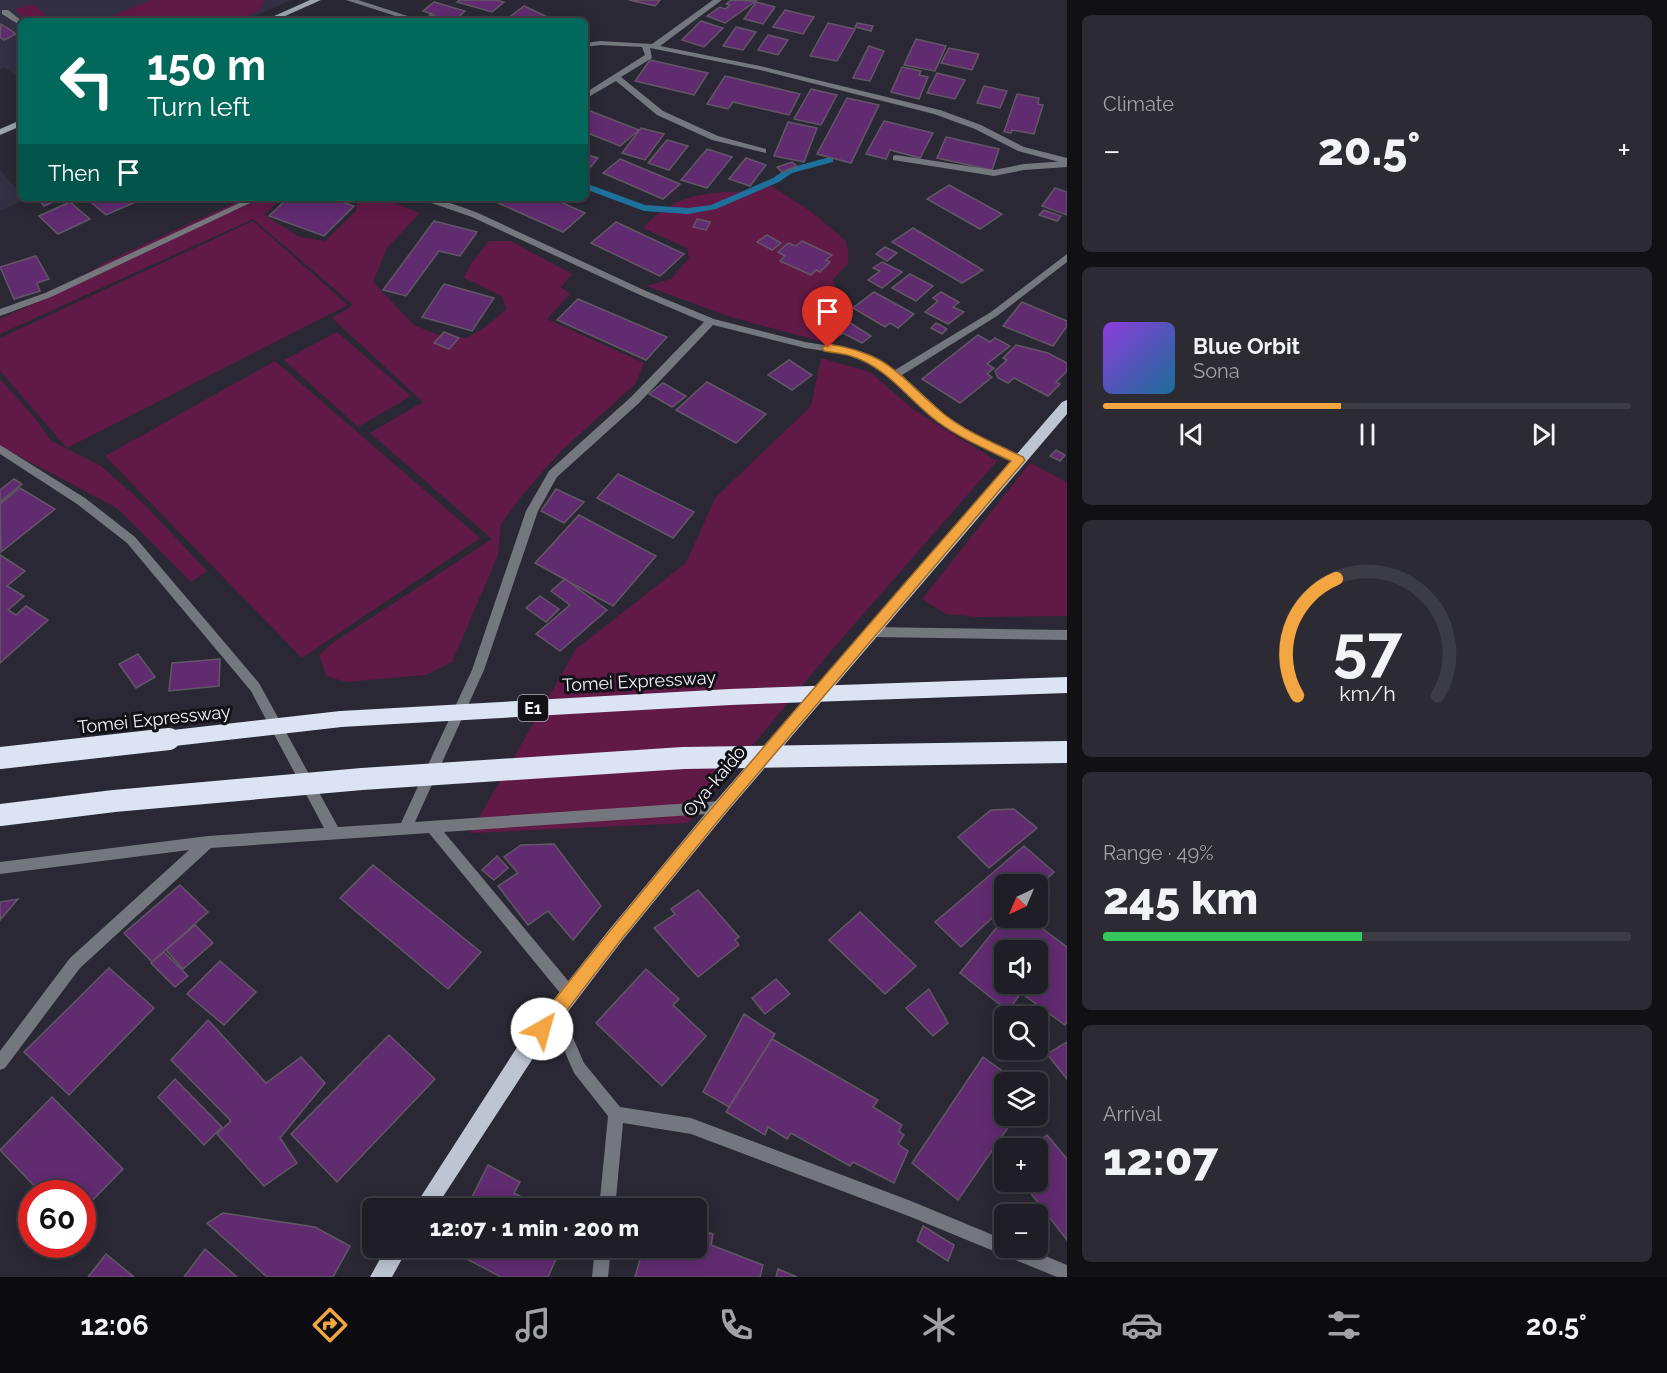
<!DOCTYPE html>
<meta charset="utf-8">
<style>
body{margin:0;font-family:Raleway,sans-serif;background:#2c2b33;color:#f1f3f6;height:100vh;display:flex;flex-direction:column;font-size:22px;white-space:nowrap}
*{box-sizing:border-box;margin:0}
p{font-size:20px;color:#a1a2a7}
.icon{flex:none;width:33px;height:33px;fill:none;stroke:currentColor;stroke-width:2;stroke-linecap:round;stroke-linejoin:round}
.map{position:relative;flex:1;overflow:hidden}
.sheet{display:flex;flex-direction:column;gap:15px;padding:15px;background:#111015;width:600px}
.sheet>*{flex:none}
.guide{position:absolute;left:18px;top:18px;width:570px;height:183px;border-radius:9px;box-shadow:0 3px 15px #0003,0 0 0 2px #3c3c44;background:#00695c;color:#fff;overflow:hidden}
.needle{width:39px;rotate:224deg}
.buttons{position:absolute;left:994px;top:874px;display:grid;gap:12px}
.buttons a{display:grid;place-items:center;width:54px;height:54px;border-radius:9px;background:#1f1e27;box-shadow:0 3px 15px #0003,0 0 0 2px #3c3c44;font-size:30px}
.speed{position:absolute;left:18px;top:1180px;display:flex;gap:12px;font-size:30px;font-weight:700;text-align:center}
.speed>*{display:grid;place-content:center;width:78px;height:78px;border-radius:50%;background:#1f1e27;box-shadow:0 3px 15px #0003,0 0 0 2px #3c3c44;line-height:1}
.speed .limit{border:9px solid #d22;background:#fff;color:#111}
.pin{position:absolute;display:grid;place-items:center;width:51px;height:51px;color:#fff;margin:-62px -26px;border-radius:50% 50% 50% 0;rotate:-45deg;box-shadow:0 0 6px #0007}
.pin .icon{rotate:45deg}
.me{position:absolute;width:66px;margin:-33px;rotate:38deg;stroke-linejoin:round;filter:drop-shadow(0 0 4px #0008)}
.turn{display:flex;align-items:center;gap:21px;height:126px;padding:0 30px;font-size:27px}
.turn .icon{width:78px;height:78px;stroke-width:2.5}
.turn b{display:block;font-size:42px;line-height:51px}
.then{display:flex;align-items:center;height:57px;padding:0 30px;background:#0003;gap:12px;font-size:22px}
.big{font-size:45px;font-weight:800;line-height:1.1}
.sheet .card{flex:1;display:flex;flex-direction:column;justify-content:center;gap:9px;min-width:0;padding:0 21px;border-radius:9px;background:#2c2b33}
.sheet .dial{align-items:center;gap:0}
.dial svg{height:156px;overflow:visible;fill:none;stroke:#3c3c44;stroke-width:7;stroke-linecap:round;text-anchor:middle}
.dial text{fill:#f1f3f6;stroke:none}
.song{display:flex;align-items:center;gap:18px}
.cover{width:72px;height:72px;border-radius:9px;background:linear-gradient(135deg,hsl(270 70% 55%),hsl(200 70% 35%))}
.played{height:6px;border-radius:3px;background:linear-gradient(90deg,#f2a540 45%,#3c3c44 45%)}
.keys{display:flex;justify-content:space-around;direction:ltr}
.heat{display:flex;justify-content:space-between;align-items:center;font-size:33px;direction:ltr}
.charge{height:9px;border-radius:4px;background:linear-gradient(90deg,#34c759 49%,#3c3c44 0)}
.trip{position:absolute;left:362px;top:1198px;width:345px;height:60px;border-radius:9px;background:#1f1e27;box-shadow:0 3px 15px #0003,0 0 0 2px #3c3c44;font-weight:800;line-height:60px;text-align:center}
.tabs{display:flex;height:96px;justify-content:space-around;align-items:center;background:#0c0c10;color:#a1a2a7}
.tabs .icon{width:42px;height:42px}
.tabs .active{color:#f2a540}
.tabs b{font-size:27px;color:#f1f3f6}
main{display:flex;flex:1;min-height:0}
.map>svg:first-child{display:block}
</style>
<main>
<div class="map">
<svg width="1067" height="1277" viewBox="0 0 1067 1277">
<rect width="100%" height="100%" fill="#292834"/>
<g fill="#333043">
<polygon points="0,0 291,0 244,21 21,21 21,79 5,68 0,69"/>
<polygon points="0,170 21,194 21,198 26,199 0,211"/>
</g>
<g fill="#611946">
<polygon points="151,0 264,0 259,11 238,21 99,21"/>
<polygon points="33,4 53,21 26,21 15,9"/>
<path d="M 770,185 L 809,210 L 845,240 L 848,249 L 848,264 L 833,279 C 840,307 836,317 823,342 L 731,317 L 646,286 L 671,279 L 689,258 L 687,248 L 643,228 C 679,189 710,194 760,190 Z"/>
<polygon points="245,198 281,198 264,215 300,237 325,241 356,211 357,203 343,198 384,198 420,213 387,248 373,282 414,325 438,335 467,338 485,327 506,310 502,296 464,278 470,265 489,241 511,241 572,274 561,287 570,294 547,319 644,363 636,383 559,453 524,493 501,524 498,555 452,662 426,675 346,682 326,676 319,655 331,644 492,539 370,433 423,402 332,318 353,305 253,219 0,334 0,319 64,290 102,264"/>
<polygon points="253,221 348,305 67,448 0,371 0,338"/>
<polygon points="337,332 411,396 358,427 284,360"/>
<polygon points="821,358 870,372 914,410 997,461 831,651 688,823 470,833 576,649 686,563 715,498 811,406"/>
<polygon points="275,361 480,538 302,658 105,456"/>
<polygon points="0,379 35,418 51,441 101,466 145,505 207,571 191,582 117,508 0,446"/>
<polygon points="1030,463 1067,482 1067,616 978,617 946,614 922,599"/>
</g>
<g fill="none" stroke-linecap="round" stroke-linejoin="round">
<polygon fill="#1e719a" fill-rule="evenodd" points="830,157 833,158 833,162 792,173 779,182 716,209 688,214 644,211 585,189 585,183 645,205 688,208 711,205 773,178 786,169"/>
</g>
<g fill="#612b70" stroke="#625865" stroke-width="1.5" fill-rule="evenodd">
<polygon points="460,0 496,0 504,2 492,12 457,2"/>
<polygon points="629,0 660,0 655,6"/>
<polygon points="731,0 756,1 725,23 707,16 720,7 725,9 730,5 726,4"/>
<polygon points="434,2 465,11 454,21 430,15 432,14 423,11"/>
<polygon points="756,2 775,7 763,24 744,19"/>
<polygon points="524,6 556,21 507,19"/>
<polygon points="785,10 814,17 803,34 773,27"/>
<polygon points="701,21 723,28 704,47 682,40"/>
<polygon points="828,23 855,29 837,61 810,56"/>
<polygon points="857,23 873,26 871,31 855,27"/>
<polygon points="1,24 16,34 4,40 0,37"/>
<polygon points="736,27 756,32 743,50 723,46"/>
<polygon points="768,35 788,40 778,55 758,50"/>
<polygon points="916,39 946,46 935,71 904,65"/>
<polygon points="869,46 884,51 870,81 853,78"/>
<polygon points="949,48 979,54 972,70 941,63"/>
<polygon points="650,60 708,73 694,95 635,81"/>
<polygon points="902,67 921,71 919,75 928,77 919,99 891,92"/>
<polygon points="937,73 965,80 955,99 927,93"/>
<polygon points="725,76 800,94 789,115 733,102 728,109 707,104"/>
<polygon points="984,86 1007,91 1000,108 977,103"/>
<polygon points="811,89 837,95 821,125 794,119"/>
<polygon points="1017,94 1039,98 1038,104 1043,105 1034,134 1012,130 1011,133 1004,132"/>
<polygon points="847,98 879,105 851,163 817,154"/>
<polygon points="585,109 639,130 620,146 585,132"/>
<polygon points="884,121 933,133 920,158 890,150 886,159 866,154"/>
<polygon points="788,122 817,128 804,162 774,156"/>
<polygon points="641,128 664,134 645,160 622,153"/>
<polygon points="946,137 999,149 992,170 937,158"/>
<polygon points="667,140 688,146 669,170 648,163"/>
<polygon points="707,149 732,157 707,188 681,180"/>
<polygon points="585,154 598,158 585,174"/>
<polygon points="746,158 766,165 750,186 729,179"/>
<polygon points="620,159 680,184 663,199 603,173"/>
<polygon points="792,162 797,166 782,172 777,167"/>
<polygon points="949,185 1002,214 980,229 927,199"/>
<polygon points="1055,188 1067,192 1067,215 1042,206"/>
<polygon points="37,198 62,198 44,206"/>
<polygon points="86,198 135,198 138,201 106,215"/>
<polygon points="288,198 330,198 354,206 324,236 269,216"/>
<polygon points="487,198 552,198 585,213 563,232"/>
<polygon points="70,202 90,219 58,234 39,216"/>
<polygon points="1044,210 1061,216 1057,221 1039,215"/>
<polygon points="697,219 710,222 706,230 693,227"/>
<polygon points="434,221 477,232 460,256 439,251 406,296 383,290"/>
<polygon points="616,222 684,254 660,276 591,243"/>
<polygon points="913,228 983,270 962,283 892,242"/>
<polygon points="767,235 781,243 772,250 757,242"/>
<polygon points="802,241 832,255 826,260 830,262 820,272 816,270 811,275 780,261 785,256 778,252 788,243 796,246"/>
<polygon points="885,247 897,253 887,261 876,254"/>
<polygon points="36,256 49,279 37,283 40,291 14,299 0,267"/>
<polygon points="882,262 902,272 882,288 868,280 880,271 873,268"/>
<polygon points="910,274 933,286 916,301 892,288"/>
<polygon points="444,284 494,298 472,331 422,317"/>
<polygon points="874,292 914,314 898,328 890,323 885,327 853,308"/>
<polygon points="941,292 959,302 953,307 964,312 948,324 925,312 938,301 933,298"/>
<polygon points="578,299 667,337 646,360 557,320"/>
<polygon points="1022,302 1067,321 1067,326 1053,346 1003,326"/>
<polygon points="844,320 852,324 871,336 862,343 843,333 840,335 831,330"/>
<polygon points="936,323 940,325 947,329 942,334 931,328"/>
<polygon points="444,332 459,338 449,349 434,343"/>
<polygon points="978,335 990,342 995,338 1010,346 987,364 994,368 987,374 992,377 960,403 922,379"/>
<polygon points="1016,345 1048,353 1067,363 1067,371 1056,382 1060,384 1048,396 1014,378 1008,383 998,378 995,371 1007,360 1003,358"/>
<polygon points="789,360 812,375 792,390 768,375"/>
<polygon points="707,382 766,414 736,443 676,410"/>
<polygon points="663,383 686,396 672,407 649,394"/>
<polygon points="1056,450 1065,455 1060,461 1050,456"/>
<polygon points="618,474 694,512 673,538 597,498"/>
<polygon points="14,479 22,484 0,502 0,490"/>
<polygon points="20,488 55,509 1,552 0,504"/>
<polygon points="556,489 584,502 564,523 541,511"/>
<polygon points="579,515 656,556 613,606 535,563"/>
<polygon points="0,555 25,571 7,586 24,596 8,610 16,615 26,606 48,620 0,663"/>
<polygon points="565,579 607,610 560,651 536,634 570,605 551,591"/>
<polygon points="540,596 559,609 546,622 526,608"/>
<polygon points="138,654 155,677 136,688 119,664"/>
<polygon points="220,659 219,686 169,691 172,663"/>
<polygon points="1014,809 1037,828 989,868 958,837 991,810"/>
<polygon points="554,844 601,906 573,940 548,911 528,925 498,886 518,873 504,857 521,845"/>
<polygon points="1024,846 1054,872 1038,887 1038,885 1005,885 1005,906 961,947 935,922"/>
<polygon points="497,856 508,868 494,880 482,870"/>
<polygon points="373,865 481,952 448,989 340,898"/>
<polygon points="180,885 208,912 152,962 124,933"/>
<polygon points="698,890 739,937 735,940 739,945 698,977 654,928 675,914 671,909"/>
<polygon points="18,899 0,920 0,902"/>
<polygon points="860,912 916,966 885,994 829,940"/>
<path d="M 1005,917 L 1028,918 L 1067,947 L 1067,1022 L 1065,1025 L 1021,993 L 1008,1011 L 960,973 ZM 1005,951 L 1038,951 L 1038,984 L 1005,984 Z"/>
<polygon points="195,925 213,943 183,969 166,950"/>
<polygon points="164,952 188,976 175,987 151,963"/>
<polygon points="220,961 256,992 224,1025 187,994"/>
<polygon points="109,968 154,1008 69,1095 24,1052"/>
<polygon points="646,969 679,999 673,1005 706,1036 662,1086 596,1023"/>
<polygon points="776,979 790,994 765,1014 752,998"/>
<polygon points="929,989 948,1023 933,1036 906,1008"/>
<polygon points="744,1014 775,1034 729,1107 703,1092"/>
<polygon points="208,1020 266,1083 301,1057 325,1083 280,1138 297,1163 264,1186 217,1134 231,1121 171,1060"/>
<polygon points="389,1035 435,1079 337,1182 291,1134"/>
<polygon points="772,1039 878,1100 873,1107 902,1125 899,1131 904,1135 898,1144 908,1151 894,1183 853,1162 850,1166 791,1133 787,1139 768,1127 765,1135 726,1112"/>
<polygon points="1067,1042 1067,1079 1047,1054"/>
<polygon points="983,1057 1019,1083 1005,1083 1005,1116 1016,1116 958,1200 912,1163"/>
<polygon points="175,1079 222,1127 204,1145 158,1097"/>
<polygon points="52,1097 123,1169 82,1211 82,1194 42,1194 0,1150"/>
<polygon points="1047,1135 1067,1159 1067,1240 1022,1182 1038,1182 1038,1149 1028,1149"/>
<polygon points="488,1165 520,1182 514,1193 544,1209 466,1209"/>
<polygon points="223,1213 315,1227 350,1246 333,1277 267,1277 207,1223"/>
<polygon points="923,1226 954,1245 948,1261 917,1241"/>
<polygon points="696,1228 713,1234 711,1245 763,1265 760,1277 635,1277 641,1256 635,1255 637,1248 696,1248"/>
<polygon points="446,1248 561,1248 548,1277 501,1277"/>
<polygon points="205,1249 237,1277 184,1277"/>
<polygon points="106,1254 134,1277 88,1277"/>
<polygon points="778,1269 797,1277 776,1277"/>
</g>
<g fill="none" stroke-linecap="round" stroke-linejoin="round">
<g fill="#74777d" fill-rule="evenodd">
<polygon points="2,10 8,10 22,21 21,26 2,14"/>
<polygon points="896,155 994,170 1024,164 1067,161 1067,167 1024,170 994,176 893,160 893,156"/>
</g>
<g fill="#74777d" fill-rule="evenodd">
<polygon points="346,0 358,0 423,21 411,21"/>
<polygon points="713,0 722,0 660,46 760,66 940,110 981,125 1024,147 1067,158 1067,164 1018,151 975,129 934,114 760,70 650,48 652,58 621,77 663,111 718,136 766,149 766,153 712,140 657,115 616,81 585,99 585,93 645,55 642,47 600,45 585,47 585,43 600,41 652,44"/>
<polygon points="250,198 261,198 51,297 0,316 0,309 45,293"/>
<path d="M 417,198 C 439,198 457,205 478,213 L 646,291 L 714,319 L 805,342 L 856,350 L 878,359 L 895,370 L 991,312 L 1067,254 L 1067,262 L 997,316 L 902,375 L 945,415 L 973,433 L 1023,457 L 1024,460 L 1023,463 L 1015,463 L 965,439 L 937,421 L 891,377 L 870,363 L 850,355 L 805,348 L 713,325 L 639,403 L 557,477 L 538,511 L 484,670 L 415,822 L 721,801 L 726,803 L 728,807 L 726,811 L 721,813 L 444,832 L 575,989 L 577,994 L 575,999 L 570,1001 L 565,999 L 429,833 L 211,848 L 80,968 L 5,1068 L 0,1070 L 0,1051 L 70,958 L 189,850 L 0,874 L 0,862 L 208,836 L 324,828 L 251,691 L 127,543 L 77,504 L 0,454 L 0,445 L 85,498 L 135,537 L 259,683 L 338,827 L 401,823 L 472,670 L 526,511 L 549,471 L 631,397 L 704,322 L 640,295 L 472,217 Z"/>
<polygon points="873,627 1067,630 1067,640 873,637 869,635 867,632 869,629"/>
<polygon points="555,1006 560,1008 584,1063 620,1107 691,1118 911,1201 1005,1240 1005,1248 1026,1248 1067,1265 1067,1277 1057,1277 911,1217 691,1134 623,1123 615,1209 599,1209 608,1116 574,1073 548,1013 550,1008"/>
<polygon points="595,1248 611,1248 608,1277 592,1277"/>
</g>
<g fill="#9ea3ad" fill-rule="evenodd">
<polygon points="310,0 321,0 274,21 263,21"/>
<polygon points="21,120 21,126 0,135 0,129"/>
</g>
<g fill="#bec5d2" fill-rule="evenodd">
<polygon points="1067,400 1067,414 727,812 621,942 537,1052 435,1209 413,1209 523,1038 609,930 715,802 1062,402"/>
<polygon points="386,1248 408,1248 392,1277 370,1277"/>
</g>
<polyline stroke="#dce4f4" stroke-width="16" points="156,740 341,719 730,697 1067,685"/>
<g stroke="#dce4f4" stroke-width="22">
<polyline points="0,758 169,739"/>
<polyline points="0,815 114,801 362,779 683,758 1067,752"/>
</g>
</g>
<path fill="#f2a540" stroke="#9d6b2a" stroke-width="1.5" d="M 828,344 C 893,354 899,378 945,415 C 968,433 997,444 1023,457 L 1025,460 L 726,811 L 620,941 L 548,1035 L 542,1037 L 536,1035 L 534,1029 L 536,1023 C 688,830 850,647 1011,461 C 986,449 960,438 938,422 C 908,400 889,368 851,356 C 842,353 833,353 824,351 L 822,348 Z"/>
<g text-anchor="middle" dominant-baseline="central" stroke-width="6" stroke-linejoin="round" paint-order="stroke">
<rect fill="#121117" stroke="#b0afb7" stroke-width="1.5" x="518" y="695" width="30" height="26" rx="4.5"/>
<g font-size="16" font-weight="bold" fill="#f4f3fc">
<text x="533" y="708">E1</text>
</g>
<g font-size="18" fill="#f4f3fc" stroke="#121117">
<text transform="translate(639 681) rotate(-3)">Tomei Expressway</text>
<text transform="translate(154 719) rotate(-6)">Tomei Expressway</text>
<text transform="translate(714 781) rotate(-50)">Oya-kaido</text>
</g>
</g>
</svg>
<div class="buttons">
<a><svg class="needle" viewBox="-14 -14 28 28"><path d="M0-13l5 13h-10z" fill="#e53935"/><path d="M0 13l5-13h-10z" fill="#a1a2a7"/></svg></a>
<a><svg class="icon" aria-label="sound" viewBox="0 0 24 24"><path d="M4 9h4l5-4v14l-5-4H4zM17 9q2 3 0 6"/></svg></a>
<a><svg class="icon" aria-label="search" viewBox="0 0 24 24"><circle cx="10" cy="10" r="6"/><path d="M15 15l6 6"/></svg></a>
<a><svg class="icon" aria-label="layers" viewBox="0 0 24 24"><path d="M12 4l9 5-9 5-9-5zM3 14l9 5 9-5"/></svg></a>
<a>+</a>
<a>−</a>
</div>
<div class="speed"><div class="limit">60</div></div>
<div class="pin" style="left:828px;top:348px;background:#d93025"><svg class="icon" aria-label="arrive" viewBox="0 0 24 24"><path d="M6 21V4h12l-3 4 3 4H6"/></svg></div>
<svg class="me" style="left:542px;top:1029px" viewBox="-20 -20 40 40"><circle r="19" fill="#fff"/><path d="M0-13L10 11 0 6-10 11z" fill="#f2a540"/></svg>
<div class="trip">12:07 · 1 min · 200 m</div>
<div class="guide">
<div class="turn"><svg class="icon" aria-label="left" viewBox="0 0 24 24"><path d="M17 20v-9H6M10 6l-5 5 5 5"/></svg><div><b>150 m</b>Turn left</div></div>
<div class="then">Then<svg class="icon" aria-label="arrive" viewBox="0 0 24 24"><path d="M6 21V4h12l-3 4 3 4H6"/></svg></div>
</div>
</div>
<section class="sheet">
<div class="card"><p>Climate</p>
<div class="heat"><a>−</a><b class="big">20.5°</b><a>+</a></div>
</div>
<div class="card">
<div class="song"><i class="cover"></i><div><b>Blue Orbit</b><p>Sona</p></div></div>
<div class="played"></div>
<div class="keys"><svg class="icon" aria-label="previous" viewBox="0 0 24 24"><path d="M18 5L8 12l10 7zM5 5v14"/></svg><svg class="icon" aria-label="pause" viewBox="0 0 24 24"><path d="M8 5v14M16 5v14"/></svg><svg class="icon" aria-label="next" viewBox="0 0 24 24"><path d="M6 5l10 7-10 7zM19 5v14"/></svg></div>
</div>
<div class="card dial"><svg viewBox="0 0 100 80">
<path d="M14 69A42 42 0 1 1 86 69"/>
<path d="M14 69A42 42 0 0 1 34 9" stroke="#f2a540"/>
<text x="50" y="56" font-size="32" font-weight="700">57</text>
<text x="50" y="72" font-size="11">km/h</text>
</svg></div>
<div class="card"><p>Range · 49%</p><b class="big">245 km</b><div class="charge"></div></div>
<div class="card"><p>Arrival</p><b class="big">12:07</b></div>
</section>
</main>
<nav class="tabs">
<b>12:06</b>
<svg class="icon active" aria-label="directions" viewBox="0 0 24 24"><path d="M12 3l9 9-9 9-9-9zM9 14v-3h6M13 9l2 2-2 2"/></svg>
<svg class="icon" aria-label="music" viewBox="0 0 24 24"><path d="M9 18V5l10-2v13"/><circle cx="6" cy="18" r="3"/><circle cx="16" cy="16" r="3"/></svg>
<svg class="icon" aria-label="phone" viewBox="0 0 24 24"><path d="M5 4h4l2 5-3 2q2 4 5 5l2-3 5 2v4C11 20 4 13 5 4z"/></svg>
<svg class="icon" aria-label="climate" viewBox="0 0 24 24"><path d="M12 3v18M4 7l16 10M4 17L20 7"/></svg>
<svg class="icon" aria-label="car" viewBox="0 0 24 24"><path d="M5 17H2v-5l4-1 3-4h7l3 4 3 1v5h-3M9 17h6M6 11h13"/><circle cx="7" cy="17" r="2"/><circle cx="17" cy="17" r="2"/></svg>
<svg class="icon" aria-label="filters" viewBox="0 0 24 24"><path d="M4 7h16M4 17h16"/><circle cx="9" cy="7" r="2"/><circle cx="15" cy="17" r="2"/></svg>
<b>20.5°</b>
</nav>
